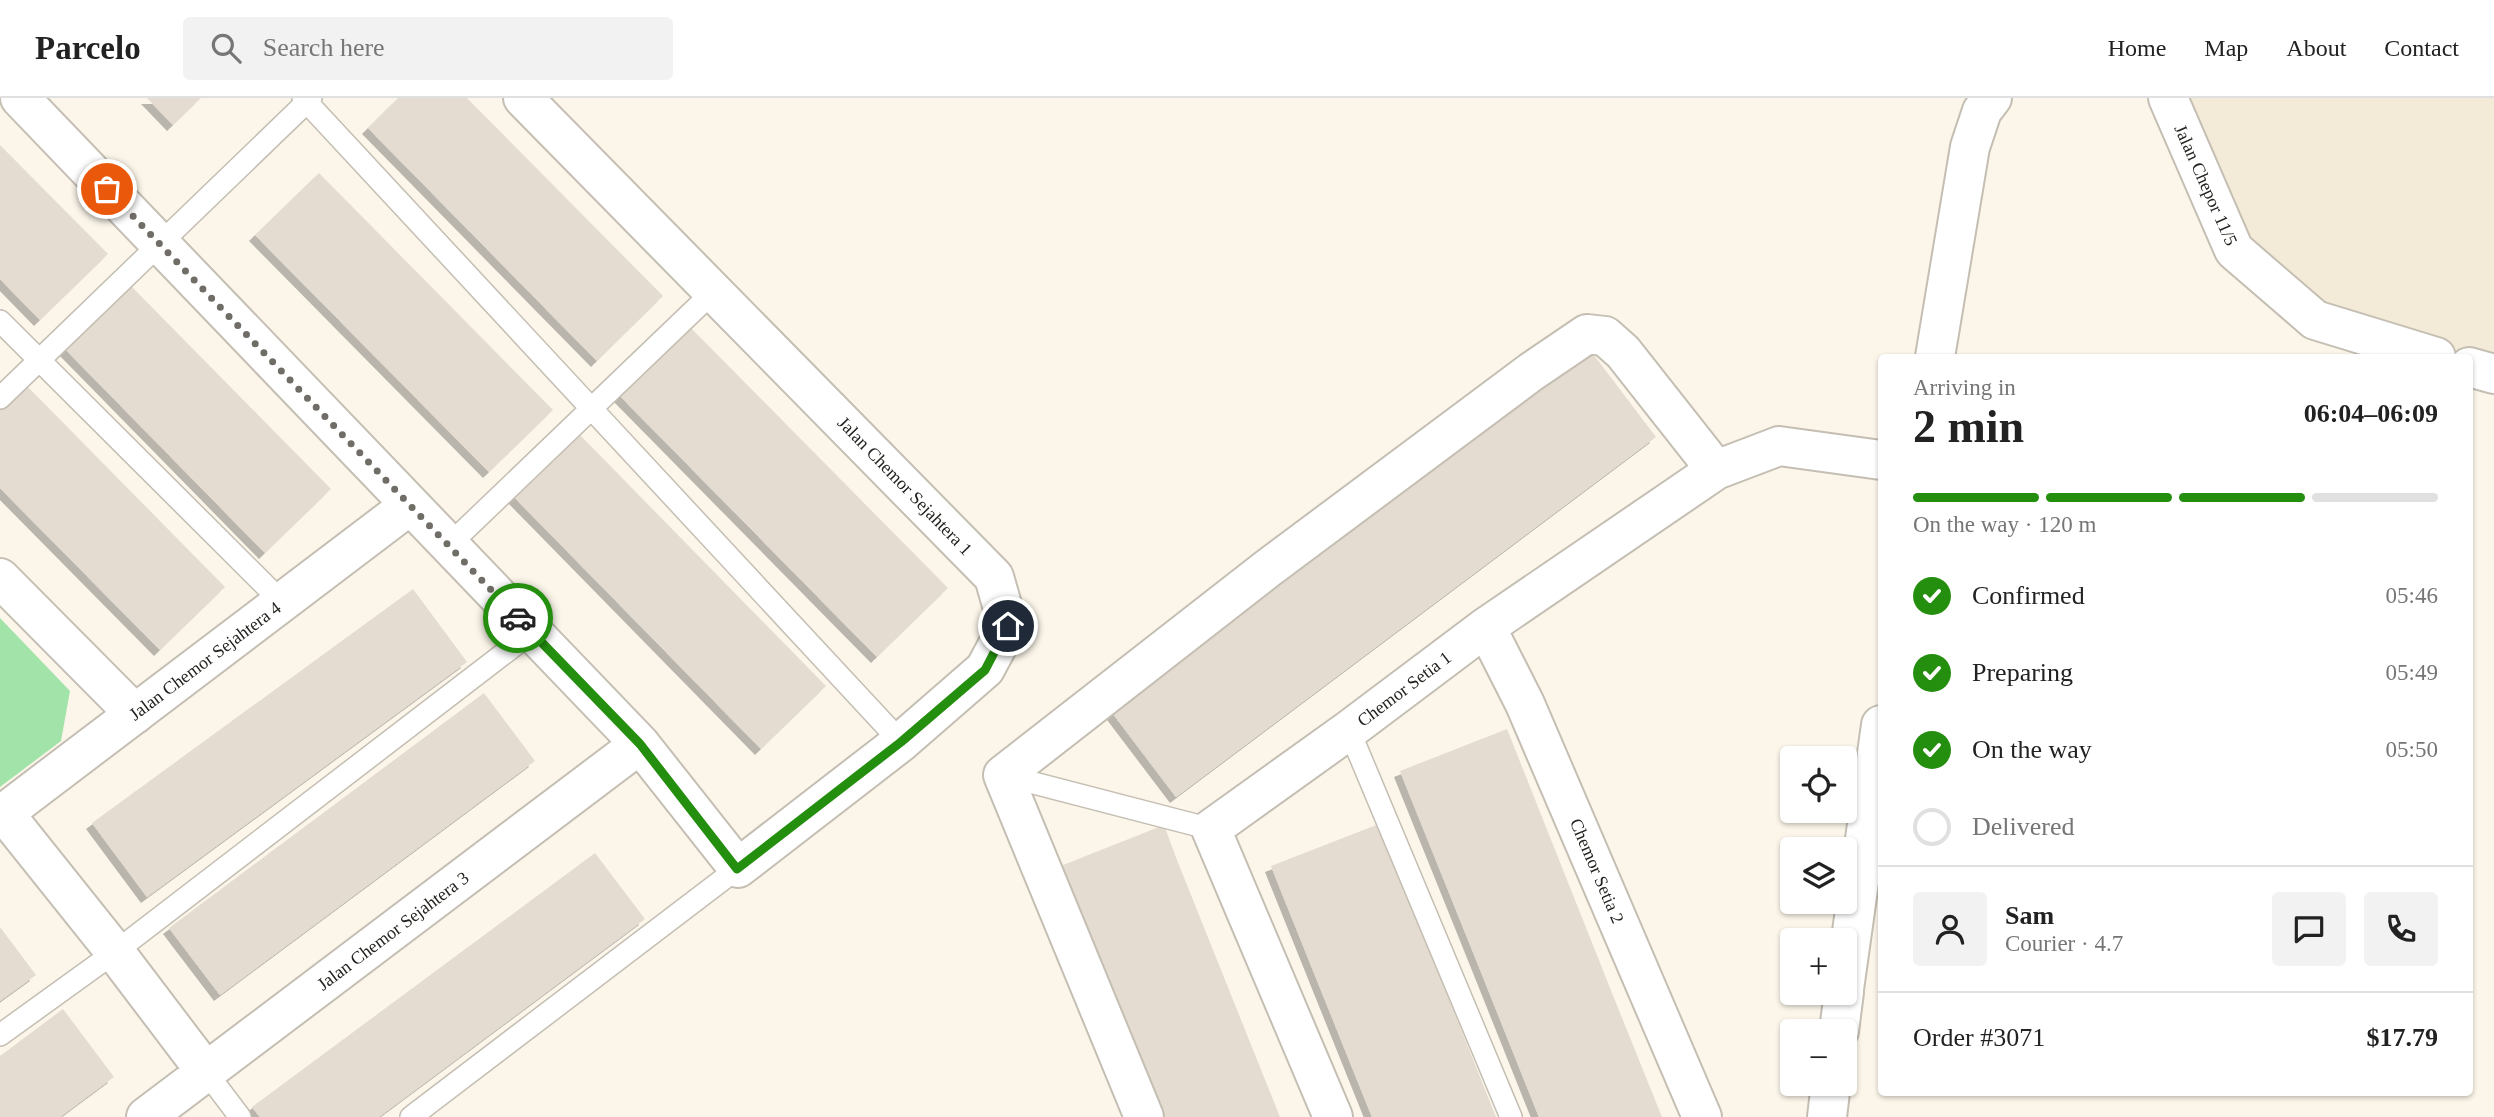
<!DOCTYPE html>
<html lang="en">
<head>
<meta charset="utf-8">
<style>
  body { margin:0; font-family:Georgia,serif; background:#f2f2f2; color:#222; height:100vh; display:flex; flex-direction:column; font-size:26px; white-space:nowrap }
  * { box-sizing:border-box; margin:0 }
  p { font-size:23px; color:#767676 }
  .icon { flex:none; width:38px; height:38px; fill:none; stroke:currentColor; stroke-width:2; stroke-linecap:round; stroke-linejoin:round }
  .map { position:relative; flex:1; overflow:hidden }
  .drawer { position:absolute; left:1878px; top:256px; width:595px; height:742px; display:flex; flex-direction:column; background:#fff; border-radius:7px; box-shadow:0 2px 5px #0004 }
  .drawer>* { flex:none }
  .controls { position:absolute; left:1780px; top:648px; display:grid; gap:14px }
  .controls a { display:grid; place-items:center; width:77px; height:77px; border-radius:7px; background:#fff; box-shadow:0 2px 5px #0004; font-size:35px }
  .pin { position:absolute; display:grid; place-items:center; width:60px; height:60px; color:#fff; margin:-30px; border:4px solid #fff; border-radius:50%; box-shadow:0 2px 7px #0007 }
  .courier { position:absolute; display:grid; place-items:center; width:70px; height:70px; margin:-35px; border:5px solid #248e0e; border-radius:50%; background:#fff; color:#222; box-shadow:0 2px 9px #0007 }
  .summary em { font-style:normal; font-weight:800 }
  .summary div { display:flex; flex-direction:column-reverse }
  .summary { display:flex; align-items:center; justify-content:space-between; height:119px; padding:0 35px }
  h1 { font-size:46px; font-weight:800; line-height:52px }
  .bar { display:grid; grid-template-columns:repeat(4,1fr); gap:10px 7px; align-content:center; height:84px; padding:0 35px }
  .bar i { height:9px; border-radius:5px; background:#e0e0e0 }
  .bar .selected { background:#248e0e }
  .bar p { grid-column:span 4 }
  .line { display:flex; align-items:center; gap:18px; padding:0 35px; border-top:2px solid #e0e0e0 }
  .line div { flex:1 }
  .round { display:grid; place-items:center; flex:none; width:74px; height:74px; border-radius:7px; background:#f2f2f2 }
  ol { padding:0 35px; list-style:none }
  li { display:flex; align-items:center; gap:21px; height:77px }
  li p { margin-inline-start:auto }
  li .icon { padding:7px; border-radius:50%; background:#248e0e; color:#fff; stroke-width:4 }
  li:last-child { color:#767676 }
  li i { width:38px; height:38px; border:4px solid #e0e0e0; border-radius:50% }
  header { display:flex; align-items:center; gap:42px; box-sizing:border-box; height:98px; padding:0 35px; background:#fff; border-bottom:2px solid #e0e0e0 }
  header strong { font-size:33px }
  nav { display:flex; gap:38px; margin-inline-start:auto; font-size:24px }
  .search { width:490px; height:63px; background:#f2f2f2; display:flex; align-items:center; gap:18px; box-sizing:border-box; padding:0 24px; border-radius:7px; color:#767676; font-size:26px }
  .map>svg:first-child { display:block }
  .built { fill:#f3ead7 }
  .green { fill:#a2e3a9 }
  .building { fill:#e4dbd1; filter:url(#shadow) }
  .lines { fill:none; stroke-linecap:round; stroke-linejoin:round }
  .service-casing { stroke:#c4beb3; stroke-width:24 }
  .minor-casing { stroke:#c4beb3; stroke-width:42 }
  .service { stroke:#fff; stroke-width:21 }
  .minor { stroke:#fff; stroke-width:38 }
  .done { stroke:#706d66; stroke-width:7; stroke-dasharray:0 12.6 }
  .route { stroke:#248e0e; stroke-width:9 }
  .labels { text-anchor:middle; dominant-baseline:central; stroke-width:7; stroke-linejoin:round; paint-order:stroke }
  .street-label { font-size:18px; fill:#25231f; stroke:#fff }
</style>
</head>
<body>
<header>
<strong>Parcelo</strong>
<div class="search"><svg class="icon" aria-label="search" viewBox="0 0 24 24"><circle cx="10" cy="10" r="6"/><path d="M15 15l6 6"/></svg>Search here</div>
<nav><a>Home</a><a>Map</a><a>About</a><a>Contact</a></nav>
</header>
<div class="map">
<svg width="2494" height="1019" viewBox="0 0 2494 1019">
  <defs>
    <filter id="shadow"><feDropShadow dx="-6" dy="6" stdDeviation="0" flood-color="#0004"/></filter>
  </defs>
  <rect width="100%" height="100%" fill="#fcf6ea"/>
  <path class="built" d="M2162 0H2494V276L2315 222 2234 152Z"/>
  <path class="green" d="M0 520 70 593 61 643 0 689Z"/>
  <path class="building" d="M147 0H201L173 27Z
    M398 0H467L663 198 597 263 368 30Z
    M0 47 108 156 40 222 0 181Z
    M319 75 553 312 489 374 255 137Z
    M130 187 331 391 265 455 66 252Z
    M689 228 948 490 877 559 619 297Z
    M1584 244 1656 339 1176 699 1104 604Z
    M25 286 225 489 160 552 0 390V311Z
    M578 335 826 588 761 651 513 398Z
    M413 491 467 564 147 799 92 725Z
    M484 595 535 663 220 897 169 830Z
    M1507 631 1612 895 1662 1019H1539L1479 869 1400 673Z
    M1379 726 1496 1019H1372L1271 768Z
    M1164 727 1177 762 1280 1019H1152L1053 771Z
    M595 755 645 821 379 1019H260L252 1009Z
    M0 829 36 877 0 903Z
    M63 911 114 979 60 1019H0V958Z"/>
  <g class="lines">
    <defs>
      <path id="service" d="M303 0 901 644
        M0 223 282 504
        M0 300 311 0
        M449 447 713 194
        M1349 632 1511 1019
        M1003 677 1211 731
        M0 937 115 854 532 534
        M206 974 240 1019
        M411 1019 738 770"/>
      <path id="minor" d="M20 0 640 646 738 770 901 644 985 571 1008 528 994 479 523 0
        M2168 0 2234 152 2315 222 2436 259
        M1935 259 1970 49 1982 13 1992 0
        M2469 269 2494 276
        M0 480 135 616
        M1486 529 1525 606 1702 1019
        M4 715 115 854 206 974
        M0 718 410 407
        M1844 891 1881 627
        M1839 933 1844 894
        M146 1019 640 646
        M1144 1019 1003 677 1267 471 1531 274 1587 236 1605 238 1623 254 1716 372
        M1333 1019 1211 731 1349 632 1486 529 1716 372 1779 348 1881 362
        M1827 1019 1831 985"/>
    </defs>
    <use href="#service" class="service-casing"/>
    <use href="#minor" class="minor-casing"/>
    <use href="#service" class="service"/>
    <use href="#minor" class="minor"/>
  </g>
  <g class="lines">
    <path class="done" d="M107 91 518 520"/>
    <path class="route" d="M518 520 640 646 737 771 901 644 985 572 1008 528"/>
  </g>
  <g class="labels">
    <g class="street-label">
      <text transform="translate(2206 87) rotate(66)">Jalan Chepor 11/5</text>
      <text transform="translate(905 388) rotate(46)">Jalan Chemor Sejahtera 1</text>
      <text transform="translate(205 563) rotate(-37)">Jalan Chemor Sejahtera 4</text>
      <text transform="translate(1404 591) rotate(-37)">Chemor Setia 1</text>
      <text transform="translate(1597 773) rotate(67)">Chemor Setia 2</text>
      <text transform="translate(393 833) rotate(-37)">Jalan Chemor Sejahtera 3</text>
    </g>
  </g>
</svg>
<div class="controls">
<a><svg class="icon" aria-label="locate" viewBox="0 0 24 24"><circle cx="12" cy="12" r="6"/><path d="M12 2v4M12 18v4M2 12h4M18 12h4"/></svg></a>
<a><svg class="icon" aria-label="layers" viewBox="0 0 24 24"><path d="M12 4l9 5-9 5-9-5zM3 14l9 5 9-5"/></svg></a>
<a>+</a>
<a>−</a>
</div>
<div class="pin" style="left:107px;top:91px;background:#ea580c"><svg class="icon" aria-label="bag" viewBox="0 0 24 24"><path d="M5 8h14l-1 12H6zM9 8a3 3 0 0 1 6 0"/></svg></div>
<div class="pin" style="left:1008px;top:528px;background:#1f2937"><svg class="icon" aria-label="home" viewBox="0 0 24 24"><path d="M3 11l9-7 9 7M6 9v11h12V9"/></svg></div>
<div class="courier" style="left:518px;top:520px"><svg class="icon" aria-label="car" viewBox="0 0 24 24"><path d="M5 17H2v-5l4-1 3-4h7l3 4 3 1v5h-3M9 17h6M6 11h13"/><circle cx="7" cy="17" r="2"/><circle cx="17" cy="17" r="2"/></svg></div>
<section class="drawer">
<div class="summary"><div><h1>2 min</h1><p>Arriving in</p></div><em>06:04–06:09</em></div>
<div class="bar"><i class="selected"></i><i class="selected"></i><i class="selected"></i><i></i><p>On the way · 120 m</p></div>
<ol>
<li><svg class="icon" aria-label="check" viewBox="0 0 24 24"><path d="M5 12l5 5 9-10"/></svg>Confirmed<p>05:46</p></li>
<li><svg class="icon" aria-label="check" viewBox="0 0 24 24"><path d="M5 12l5 5 9-10"/></svg>Preparing<p>05:49</p></li>
<li><svg class="icon" aria-label="check" viewBox="0 0 24 24"><path d="M5 12l5 5 9-10"/></svg>On the way<p>05:50</p></li>
<li><i></i>Delivered</li>
</ol>
<div class="line" style="height:126px"><a class="round"><svg class="icon" aria-label="person" viewBox="0 0 24 24"><circle cx="12" cy="8" r="4"/><path d="M4 21q1-7 8-7t8 7"/></svg></a><div><b>Sam</b><p>Courier · 4.7</p></div><a class="round"><svg class="icon" aria-label="chat" viewBox="0 0 24 24"><path d="M4 5h16v11H9l-5 4z"/></svg></a><a class="round"><svg class="icon" aria-label="phone" viewBox="0 0 24 24"><path d="M5 4h4l2 5-3 2q2 4 5 5l2-3 5 2v4C11 20 4 13 5 4z"/></svg></a></div>
<div class="line" style="height:91px"><div>Order #3071</div><b>$17.79</b></div>
</section>
</div>
</body>
</html>
